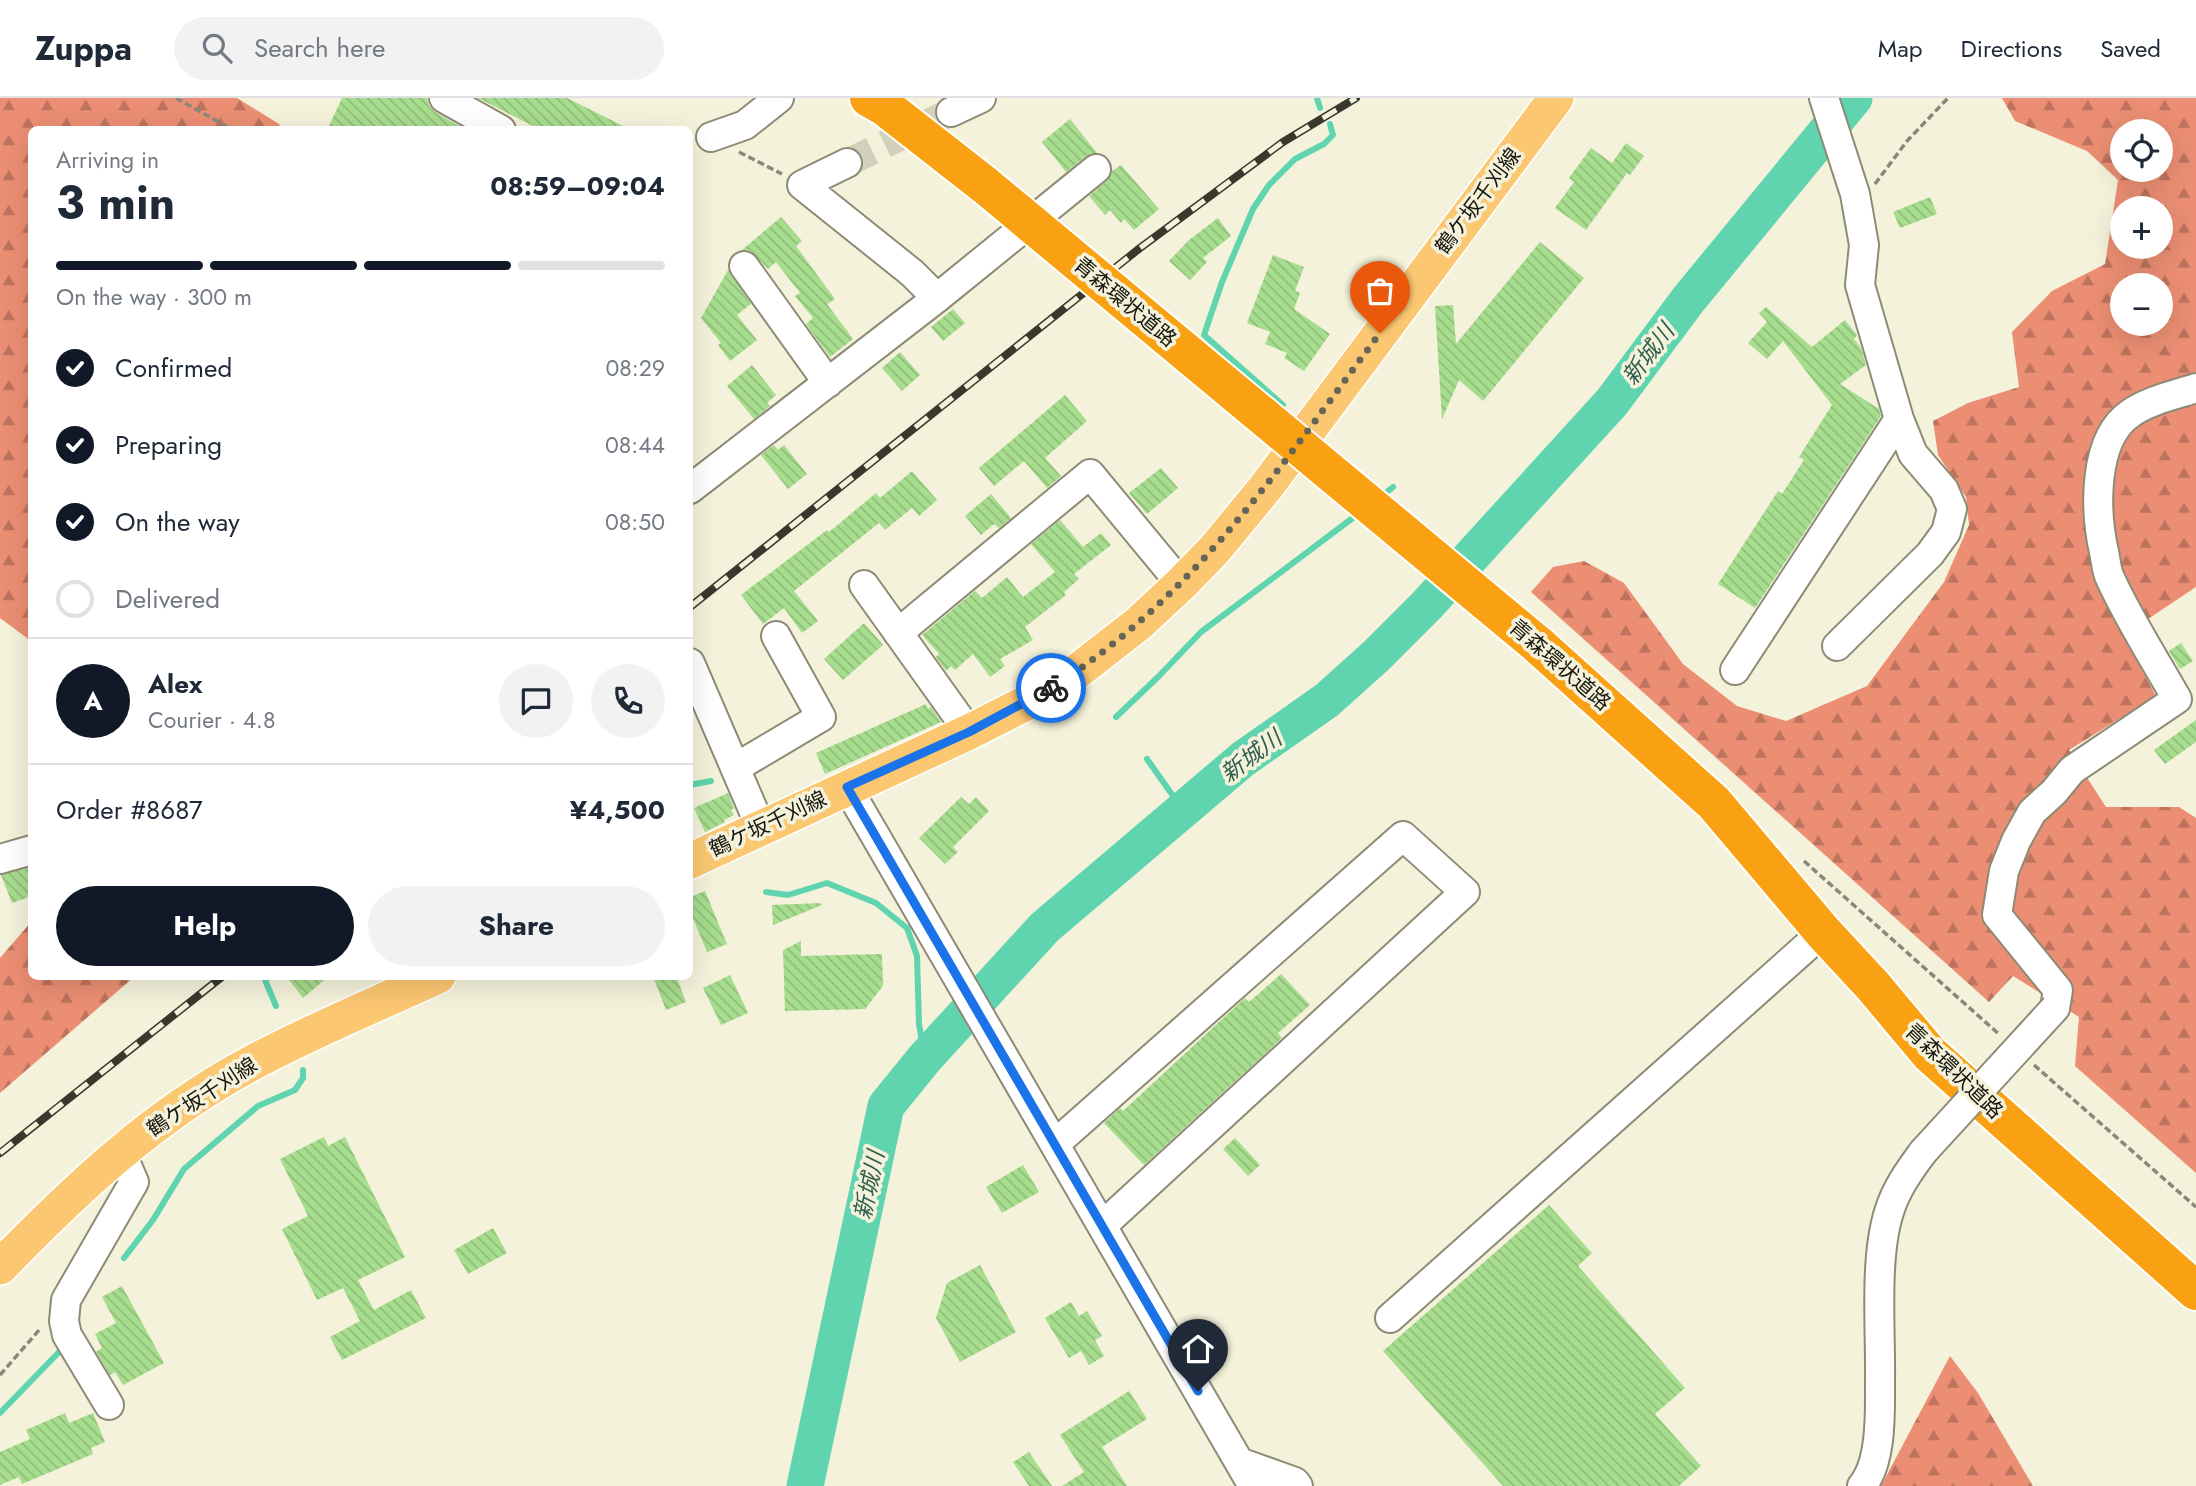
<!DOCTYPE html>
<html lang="en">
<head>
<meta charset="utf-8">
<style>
  body { margin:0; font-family:Jost,"Noto Sans JP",sans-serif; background:#f2f2f3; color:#1f2937; height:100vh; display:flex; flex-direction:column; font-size:26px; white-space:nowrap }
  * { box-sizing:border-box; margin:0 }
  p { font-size:23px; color:#747a83 }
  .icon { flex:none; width:38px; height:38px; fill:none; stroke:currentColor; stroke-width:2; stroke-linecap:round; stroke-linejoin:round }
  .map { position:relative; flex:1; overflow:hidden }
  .sheet { position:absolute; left:28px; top:28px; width:665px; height:854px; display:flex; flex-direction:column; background:#fff; border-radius:10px; box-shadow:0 7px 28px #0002 }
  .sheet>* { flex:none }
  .buttons { position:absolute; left:2110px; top:21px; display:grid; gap:14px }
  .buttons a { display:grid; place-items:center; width:63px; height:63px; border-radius:50%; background:#fff; box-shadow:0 7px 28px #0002; font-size:35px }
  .pin { position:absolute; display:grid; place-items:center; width:60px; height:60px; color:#fff; margin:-72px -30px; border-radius:50% 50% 50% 0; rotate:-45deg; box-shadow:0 0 7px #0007 }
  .pin .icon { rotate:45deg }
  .courier { position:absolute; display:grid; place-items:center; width:70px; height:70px; margin:-35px; border:5px solid #1a73e8; border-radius:50%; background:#fff; color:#222; box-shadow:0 2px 9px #0007 }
  .overview em { font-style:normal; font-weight:700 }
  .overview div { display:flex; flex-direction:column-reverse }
  .overview { display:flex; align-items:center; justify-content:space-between; height:119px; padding:0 28px }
  h1 { font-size:46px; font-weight:700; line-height:52px }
  .bar { display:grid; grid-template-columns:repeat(4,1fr); gap:10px 7px; align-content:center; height:84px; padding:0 28px }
  .bar i { height:9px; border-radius:5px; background:#e0e1e3 }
  .bar .on { background:#111827 }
  .bar p { grid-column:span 4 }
  .line { display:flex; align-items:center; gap:18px; padding:0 28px; border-top:2px solid #e0e1e3 }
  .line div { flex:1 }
  .round { display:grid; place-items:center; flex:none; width:74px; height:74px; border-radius:37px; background:#f2f2f3 }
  ol { padding:0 28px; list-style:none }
  li { display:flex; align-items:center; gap:21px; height:77px }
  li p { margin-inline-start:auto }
  li .icon { padding:7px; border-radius:50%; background:#111827; color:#fff; stroke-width:4 }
  li:last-child { color:#747a83 }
  li i { width:38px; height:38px; border:4px solid #e0e1e3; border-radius:50% }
  .action { display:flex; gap:14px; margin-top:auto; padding:14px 28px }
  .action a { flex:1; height:80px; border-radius:42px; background:#111827; color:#fff; font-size:28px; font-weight:700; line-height:80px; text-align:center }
  .action a+a { background:#f2f2f3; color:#1f2937 }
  header { display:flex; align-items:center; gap:42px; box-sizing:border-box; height:98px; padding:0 35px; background:#fff; border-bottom:2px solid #e0e1e3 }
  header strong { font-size:33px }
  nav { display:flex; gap:38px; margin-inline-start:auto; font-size:24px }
  .search { width:490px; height:63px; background:#f2f2f3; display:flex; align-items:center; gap:18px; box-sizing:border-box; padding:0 24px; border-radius:38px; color:#747a83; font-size:26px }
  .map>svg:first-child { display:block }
  .forest { fill:url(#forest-firs); fill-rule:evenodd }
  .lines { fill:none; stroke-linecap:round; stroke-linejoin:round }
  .stream { stroke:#5fd4af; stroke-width:6 }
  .river { stroke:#5fd4af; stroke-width:37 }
  .building { fill:url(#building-back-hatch) }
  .minor-tunnel { stroke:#d3d1bc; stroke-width:28; stroke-dasharray:28 14; stroke-linecap:butt }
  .minor-casing { stroke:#8d8b75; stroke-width:32 }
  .major-casing { stroke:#fff; stroke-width:38 }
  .highway-casing { stroke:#fff; stroke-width:42 }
  .path { stroke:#8a8878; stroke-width:3.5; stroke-dasharray:7 3.5; stroke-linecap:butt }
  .minor { stroke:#fff; stroke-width:28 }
  .major { stroke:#fbc771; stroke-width:35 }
  .highway { stroke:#f9a113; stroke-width:38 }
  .rail-casing { stroke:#39382d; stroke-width:8 }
  .rail { stroke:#f4f2da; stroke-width:5; stroke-dasharray:16; stroke-linecap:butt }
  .minor-bridge-casing { stroke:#8d8b75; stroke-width:32; stroke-linecap:butt }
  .highway-bridge-casing { stroke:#fff; stroke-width:42; stroke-linecap:butt }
  .minor-bridge { stroke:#fff; stroke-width:28 }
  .highway-bridge { stroke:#f9a113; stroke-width:38 }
  .done { stroke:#656456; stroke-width:7; stroke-dasharray:0 12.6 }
  .route { stroke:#1a73e8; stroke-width:9 }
  .labels { text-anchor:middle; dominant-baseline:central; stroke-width:7; stroke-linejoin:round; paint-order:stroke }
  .street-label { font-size:21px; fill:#18170f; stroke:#f4f2da }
  .water-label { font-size:23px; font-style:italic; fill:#2e5f4e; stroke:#f4f2da }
</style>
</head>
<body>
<header>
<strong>Zuppa</strong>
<div class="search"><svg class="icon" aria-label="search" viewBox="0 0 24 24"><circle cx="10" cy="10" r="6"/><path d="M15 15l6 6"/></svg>Search here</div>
<nav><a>Map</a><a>Directions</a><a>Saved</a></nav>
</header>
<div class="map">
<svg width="2196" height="1388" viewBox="0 0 2196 1388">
  <defs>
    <pattern id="forest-firs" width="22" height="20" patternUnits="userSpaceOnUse" patternTransform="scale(1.75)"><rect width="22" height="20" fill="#eb8e73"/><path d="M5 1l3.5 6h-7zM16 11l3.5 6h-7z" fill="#bd735d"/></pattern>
    <pattern id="building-back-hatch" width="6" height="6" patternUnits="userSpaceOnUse" patternTransform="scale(1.75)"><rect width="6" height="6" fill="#a7dd8e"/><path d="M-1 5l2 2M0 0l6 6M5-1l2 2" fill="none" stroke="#8fbd79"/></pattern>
  </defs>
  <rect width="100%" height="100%" fill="#f4f2da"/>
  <path class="forest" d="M0 0H237L279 26 281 31 32 32 31 543 0 520Z
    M2002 0H2196V489L2124 537 2156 598 2069 652 2106 709H2179L2196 720V1075L2075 968 2079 919 2013 878 1989 904 1531 494 1553 469 1584 463 1624 485 1683 566 1737 608 1786 623 1867 588 1944 484 1969 427 1966 399 1938 357 1933 323 1968 305 2019 289 2012 234 2052 193 2105 166 2118 82 2087 53 2015 23ZM2123 33H2161V72H2123ZM2123 110H2161V149H2123ZM2123 187H2161V226H2123Z
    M31 824 32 878 134 879 0 995V860Z
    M1950 1258 1978 1295 2033 1388H1881Z"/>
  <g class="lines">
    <path class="stream" d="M1317 0 1320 10
      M1283 307 1204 237 1222 184 1253 111 1269 87 1295 61 1324 46 1333 37 1330 26
      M1381 399 1393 389
      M1116 619 1159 578 1201 534 1358 416
      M1147 661 1183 712
      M690 687 711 683
      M766 794 788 797 827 785 876 805 907 830 917 858 919 926 925 960
      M270 878 265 882 276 908
      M124 1160 153 1122 184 1071 258 1008 295 992 303 980V972
      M0 1315 62 1251"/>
    <path class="river" d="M805 1388 886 1008 925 960 1045 829 1243 661 1327 602 1376 558 1427 507 1612 304 1688 202 1854 0"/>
  </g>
  <path class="building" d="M342 0H427L429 8 435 14 466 32H327Z
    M478 0H567L631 32H541Z
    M1070 21 1097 55 1086 58 1066 74 1042 44Z
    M1626 45 1644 58 1630 77 1627 75 1586 132 1555 110 1574 84 1569 80 1591 50 1612 65Z
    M1121 67 1159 111 1134 132 1124 121 1121 125 1110 112 1105 117 1089 98 1106 84 1112 73Z
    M1930 99 1937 116 1900 130 1893 114Z
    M781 119 802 143 796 148 835 201 827 206 853 241 830 259 806 226 813 220 795 198 800 195 776 164 768 171 751 153 742 152Z
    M1218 120 1231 138 1203 160 1207 164 1190 182 1169 163 1189 142Z
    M1540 144 1584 180 1483 303 1459 282 1442 321 1435 208 1453 207 1456 246Z
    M1273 157 1304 169 1295 193 1300 195 1294 211 1330 236 1304 273 1284 260 1287 255 1265 246 1270 234 1247 225Z
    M728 172 751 206 737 217 757 242 730 263 718 247 721 245 701 220Z
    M1766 209 1812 249 1845 222 1857 237 1854 241 1861 250 1866 267 1840 286 1879 311 1881 318 1755 510 1718 486 1778 393 1782 396 1804 362 1799 359 1832 307 1783 243 1767 261 1748 245 1767 224 1759 215Z
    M953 211 965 225 943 243 931 229Z
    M900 254 920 277 902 293 882 270Z
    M752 267 776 297 767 305 770 308 754 321 727 288Z
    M1065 297 1087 323 1045 360 1061 378 1047 390 1024 363 994 388 979 370Z
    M774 347 778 352 784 347 807 376 788 391 761 357Z
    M1161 370 1178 390 1147 416 1129 395Z
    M912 373 937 402 919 418 912 410 885 432 879 425 794 493 818 523 802 535 784 510 763 526 741 497 827 432 829 434 876 395 880 400Z
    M991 396 1011 420 999 430 994 426 981 437 965 418Z
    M1060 422 1083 449 1101 435 1111 447 1074 476 1079 481 1064 494 1066 497 1025 529 1033 542 1000 561 1005 568 990 579 973 556 955 572 951 568 946 573 936 559 939 556 922 537 975 493 982 500 1007 479 1023 499 1055 474 1031 446Z
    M864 525 883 547 843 582 824 561Z
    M2181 545 2193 563 2180 571 2169 553Z
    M926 606 928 611 931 609 941 624 825 676 816 655Z
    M2196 622V644L2165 666 2154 652Z
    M728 695 734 710 731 712 734 717 724 722 725 724 705 734 694 710Z
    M961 699 969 706 976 699 989 713 953 749 958 754 945 766 919 740Z
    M28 770 32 780V798L12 805 1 777Z
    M705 793 727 846 707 854 690 813V799Z
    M821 805 822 807 773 827 772 807Z
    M801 843V858L882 856 883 888 865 911 785 913 783 852Z
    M1281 876 1310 907 1278 935 1282 940 1144 1067 1104 1025 1120 1010 1123 1013 1245 900 1249 904Z
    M730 877 748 915 721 927 703 890Z
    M286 878H329L303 900Z
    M653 878H676L686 904 666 912Z
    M324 1039 328 1048 345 1039 405 1159 358 1182 374 1212 411 1192 426 1220 342 1262 330 1239 360 1223 343 1190 317 1202 282 1131 308 1118 280 1061Z
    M1235 1040 1260 1067 1248 1078 1223 1051Z
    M1023 1067 1039 1094 1002 1115 986 1089Z
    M1549 1107 1592 1155 1578 1168 1685 1290 1655 1316 1701 1368 1679 1388H1503L1383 1253Z
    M493 1130 507 1155 468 1176 454 1152Z
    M980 1167 1016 1234 960 1264 936 1220 947 1185Z
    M122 1188 164 1265 123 1287 115 1274 110 1277 96 1254 102 1250 95 1236 116 1225 102 1199Z
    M1071 1204 1079 1218 1087 1213 1102 1238 1095 1242 1104 1258 1089 1267 1081 1253 1069 1260 1045 1220Z
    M1129 1293 1147 1321 1102 1349 1127 1388H1062L1084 1374 1060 1337Z
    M65 1315 69 1325 93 1315 105 1344 91 1350 93 1356 22 1386 19 1379 0 1387V1354L30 1341 26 1332Z
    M1029 1354 1052 1388H1029L1013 1364Z"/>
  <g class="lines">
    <path class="minor-tunnel" d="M847 65 951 14"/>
    <defs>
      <path id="minor" d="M444 0 501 32
        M1824 0 1855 96 1864 147 1860 187 1899 321 1913 356 1944 392 1952 411 1946 434 1930 456 1837 548
        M951 14 981 0
        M711 39 745 27 779 0
        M744 168 828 285
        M937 200 1096 71
        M690 391 937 200 912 175 802 87 847 65
        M864 487 969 634
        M898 535 1090 376 1181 486
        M690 565 761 730
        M1735 572 1899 321
        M735 670 821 619 776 538
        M847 689 1253 1388
        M0 761 32 752
        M2055 910 2058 892 1997 817 2004 773 2016 743 2032 714 2054 694 2072 672 2177 601C2155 562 2128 520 2110 480 2106 472 2106 462 2104 454 2095 414 2092 341 2131 315 2150 302 2175 297 2196 290
        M1055 1046 1403 738 1465 794 1102 1128
        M1390 1220 1823 834
        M109 1307 67 1237 64 1223 66 1202 134 1084 121 1054
        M1239 1364 1295 1384 1298 1388
        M1862 1388C1882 1364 1880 1314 1880 1284 1881 1234 1874 1161 1889 1114 1896 1091 1909 1073 1923 1054"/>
      <path id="major" d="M690 763 969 634 1036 600 1075 575 1138 526 1181 486 1215 451 1266 389 1556 0
        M0 1169C75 1092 154 1017 250 966 311 933 375 907 438 878"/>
      <path id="highway" d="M869 0 885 9 986 88
        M1537 546 1714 705 1823 834 1873 888 1930 956 2196 1193"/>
    </defs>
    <use href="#minor" class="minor-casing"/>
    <use href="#major" class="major-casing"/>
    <use href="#highway" class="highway-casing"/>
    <path class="path" d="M176 0 233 32
      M739 54 782 76
      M1875 86 1907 43 1948 0
      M1804 763 2000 937
      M2034 967 2196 1109
      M0 1277 40 1231"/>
    <use href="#minor" class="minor"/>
    <use href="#major" class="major"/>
    <use href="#highway" class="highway"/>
    <defs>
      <path id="rail" d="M690 509 1140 150 1283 44 1356 0
        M0 1055 223 878"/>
    </defs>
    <use href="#rail" class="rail-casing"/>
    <use href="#rail" class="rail"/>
    <defs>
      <path id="minor-bridge" d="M1923 1054 2055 910"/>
      <path id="highway-bridge" d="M986 88 1537 546"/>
    </defs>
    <use href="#minor-bridge" class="minor-bridge-casing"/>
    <use href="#highway-bridge" class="highway-bridge-casing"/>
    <use href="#minor-bridge" class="minor-bridge"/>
    <use href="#highway-bridge" class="highway-bridge"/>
  </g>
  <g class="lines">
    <path class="done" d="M1051 590C1195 499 1280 369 1380 235"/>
    <path class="route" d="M1051 590 969 634 847 689 1198 1293"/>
  </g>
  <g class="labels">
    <g class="street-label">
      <text transform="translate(1478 103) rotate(-53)">鶴ケ坂千刈線</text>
      <text transform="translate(1125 204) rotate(40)">青森環状道路</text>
      <text transform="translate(1560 567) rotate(41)">青森環状道路</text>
      <text transform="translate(768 726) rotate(-25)">鶴ケ坂千刈線</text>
      <text transform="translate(1954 973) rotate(44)">青森環状道路</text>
      <text transform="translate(202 999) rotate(-33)">鶴ケ坂千刈線</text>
    </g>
    <g class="water-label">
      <text transform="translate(1648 256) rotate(-53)">新城川</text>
      <text transform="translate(1251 658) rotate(-37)">新城川</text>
      <text transform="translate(869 1087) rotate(-78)">新城川</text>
    </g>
  </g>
</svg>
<div class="buttons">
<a><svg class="icon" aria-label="locate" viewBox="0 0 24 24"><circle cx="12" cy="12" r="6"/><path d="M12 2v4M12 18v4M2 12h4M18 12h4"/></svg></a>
<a>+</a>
<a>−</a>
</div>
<div class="pin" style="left:1380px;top:235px;background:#ea580c"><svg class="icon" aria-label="bag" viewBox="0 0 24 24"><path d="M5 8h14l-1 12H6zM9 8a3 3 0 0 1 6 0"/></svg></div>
<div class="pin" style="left:1198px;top:1293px;background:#1f2937"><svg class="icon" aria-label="home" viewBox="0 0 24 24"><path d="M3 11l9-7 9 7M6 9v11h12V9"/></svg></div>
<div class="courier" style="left:1051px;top:590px"><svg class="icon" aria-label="bike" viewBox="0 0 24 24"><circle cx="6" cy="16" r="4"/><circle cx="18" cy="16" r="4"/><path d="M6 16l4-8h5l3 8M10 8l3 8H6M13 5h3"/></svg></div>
<section class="sheet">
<div class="overview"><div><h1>3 min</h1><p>Arriving in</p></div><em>08:59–09:04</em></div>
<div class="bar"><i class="on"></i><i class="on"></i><i class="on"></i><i></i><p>On the way · 300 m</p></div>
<ol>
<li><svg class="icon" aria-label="check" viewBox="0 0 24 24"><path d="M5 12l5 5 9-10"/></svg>Confirmed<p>08:29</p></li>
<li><svg class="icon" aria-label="check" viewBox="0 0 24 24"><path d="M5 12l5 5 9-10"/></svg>Preparing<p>08:44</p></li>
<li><svg class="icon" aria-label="check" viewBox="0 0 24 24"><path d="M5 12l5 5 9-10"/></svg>On the way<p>08:50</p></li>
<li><i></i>Delivered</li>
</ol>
<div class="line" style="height:126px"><b class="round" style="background:#111827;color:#fff">A</b><div><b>Alex</b><p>Courier · 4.8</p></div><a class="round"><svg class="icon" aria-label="chat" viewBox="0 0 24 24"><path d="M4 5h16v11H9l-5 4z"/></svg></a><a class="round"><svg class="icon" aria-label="phone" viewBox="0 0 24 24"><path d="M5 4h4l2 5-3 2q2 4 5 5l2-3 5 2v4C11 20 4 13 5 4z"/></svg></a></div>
<div class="line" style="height:91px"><div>Order #8687</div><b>¥4,500</b></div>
<div class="action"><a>Help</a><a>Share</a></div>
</section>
</div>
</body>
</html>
